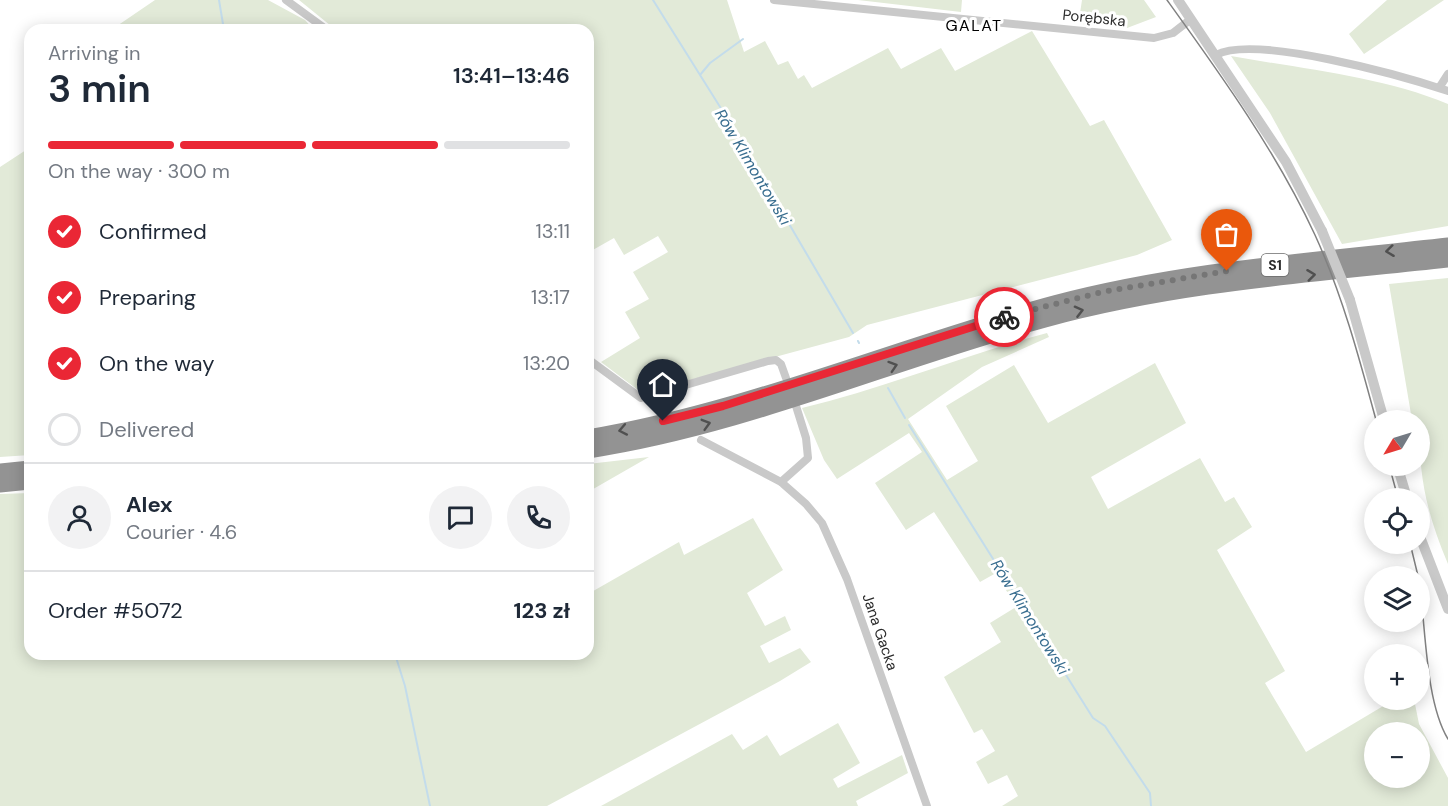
<!DOCTYPE html>
<html lang="en">
<head>
<meta charset="utf-8">
<style>
  body { margin:0; font-family:"DM Sans",sans-serif; background:#f2f2f3; color:#1f2937; height:100vh; display:flex; flex-direction:column; font-size:22px; white-space:nowrap }
  * { box-sizing:border-box; margin:0 }
  p { font-size:20px; color:#747a83 }
  .icon { flex:none; width:33px; height:33px; fill:none; stroke:currentColor; stroke-width:2; stroke-linecap:round; stroke-linejoin:round }
  .map { position:relative; flex:1; overflow:hidden }
  .panel { position:absolute; left:24px; top:24px; width:570px; height:636px; display:flex; flex-direction:column; background:#fff; border-radius:18px; box-shadow:0 3px 15px #0003 }
  .panel>* { flex:none }
  .needle { width:39px; rotate:232deg }
  .controls { position:absolute; left:1364px; top:410px; display:grid; gap:12px }
  .controls a { display:grid; place-items:center; width:66px; height:66px; border-radius:50%; background:#fff; box-shadow:0 3px 15px #0003; font-size:30px }
  .pin { position:absolute; display:grid; place-items:center; width:51px; height:51px; color:#fff; margin:-62px -26px; border-radius:50% 50% 50% 0; rotate:-45deg; box-shadow:0 0 6px #0007 }
  .pin .icon { rotate:45deg }
  .courier { position:absolute; display:grid; place-items:center; width:60px; height:60px; margin:-30px; border:4px solid #ea2735; border-radius:50%; background:#fff; color:#222; box-shadow:0 2px 8px #0007 }
  .head em { font-style:normal; font-weight:600 }
  .head div { display:flex; flex-direction:column-reverse }
  .head { display:flex; align-items:center; justify-content:space-between; height:102px; padding:0 24px }
  h1 { font-size:39px; font-weight:600; line-height:45px }
  .bar { display:grid; grid-template-columns:repeat(4,1fr); gap:9px 6px; align-content:center; height:72px; padding:0 24px }
  .bar i { height:8px; border-radius:4px; background:#e0e1e3 }
  .bar .selected { background:#ea2735 }
  .bar p { grid-column:span 4 }
  .line { display:flex; align-items:center; gap:15px; padding:0 24px; border-top:2px solid #e0e1e3 }
  .line div { flex:1 }
  .round { display:grid; place-items:center; flex:none; width:63px; height:63px; border-radius:32px; background:#f2f2f3 }
  ol { padding:0 24px; list-style:none }
  li { display:flex; align-items:center; gap:18px; height:66px }
  li p { margin-inline-start:auto }
  li .icon { padding:6px; border-radius:50%; background:#ea2735; color:#fff; stroke-width:4 }
  li:last-child { color:#747a83 }
  li i { width:33px; height:33px; border:3px solid #e0e1e3; border-radius:50% }
  .map>svg:first-child { display:block }
  .green { fill:#e2ead8; fill-rule:evenodd }
  .lines { fill:none; stroke-linecap:round; stroke-linejoin:round }
  .stream { stroke:#c3dceb; stroke-width:2 }
  .minor { stroke:#c9c9c9; stroke-width:8 }
  .tertiary { stroke:#c9c9c9; stroke-width:10 }
  .motorway { stroke:#939393; stroke-width:15 }
  .tram { stroke:#818181; stroke-width:1.5 }
  .tertiary-bridge { stroke:#c9c9c9; stroke-width:10 }
  .oneway { stroke:#505050 }
  .done { stroke:#767676; stroke-width:6; stroke-dasharray:0 10.8 }
  .route { stroke:#ea2735; stroke-width:8 }
  .labels { text-anchor:middle; dominant-baseline:central; stroke-width:6; stroke-linejoin:round; paint-order:stroke }
  .shield { fill:#fff; stroke:#6b6b6b; stroke-width:1.5 }
  .shield-label { font-size:14px; font-weight:bold; fill:#2c2c2c }
  .street-label { font-size:15px; fill:#2c2c2c; stroke:#fff }
  .neighbourhood-label { font-size:16px; letter-spacing:1.5px; fill:#000; stroke:#fff }
  .water-label { font-size:16px; font-style:italic; fill:#386d8f; stroke:#fff }
</style>
</head>
<body>
<div class="map">
<svg width="1448" height="806" viewBox="0 0 1448 806">
  <rect width="100%" height="100%" fill="#fff"/>
  <path class="green" d="M155 0H268L305 20 314 30H111Z
    M299 0H727L744 52 765 41 778 65 788 61 798 79 804 75 812 88 888 48 901 69 941 48 955 71 1032 31 1090 126 1104 120 1172 240 1137 255 867 325 849 337 642 393 601 362 640 338 625 312 649 299 633 272 668 252 658 236 624 255 614 238 591 251 588 246V197L592 194 588 186V30H336Z
    M858 0H962L961 12Z
    M1082 0H1144L1156 17 1127 28 1081 24 1079 20Z
    M1387 0H1444L1364 54 1349 34Z
    M1231 56C1302 69 1380 76 1448 104V226L1342 244 1270 113Z
    M26 150 30 156V455L0 457V167Z
    M1448 278V564C1426 511 1419 478 1419 420H1412L1389 284Z
    M1047 333 1049 337 982 367 908 419 947 480 978 461 946 406 1014 365 1048 423 1155 363 1186 423 1091 477 1108 509 1200 458 1225 502 1234 497 1252 527 1217 550 1285 671 1265 683 1306 752 1395 699H1414L1419 724 1448 778V806H1002L1018 796 1007 775 988 784 976 762 995 751 982 729 974 733 944 677 1001 642 990 623 1016 607 996 573 980 582 934 512 906 530 875 483 922 452 909 433 837 479 824 460 802 408C885 388 964 355 1047 333ZM1374 732H1419V777H1374Z
    M649 457 588 492V464Z
    M30 493V654H588V594L679 542 684 555 753 518 783 570 747 593 765 626 785 616 791 630 760 646 769 663 800 648 811 662 780 681 547 806H0V494Z
    M838 723 860 763 833 779 838 788 902 755 908 773 856 801 858 806H601L732 734 743 750 767 735 780 756Z"/>
  <g class="lines">
    <path class="stream" d="M219 0 224 30
      M653 0 727 118 853 333
      M700 75 710 63 743 39
      M858 341 859 343
      M888 388 905 418
      M909 425 1093 718 1105 726 1150 793 1151 806
      M395 654 405 686 430 806"/>
    <path class="minor" d="M286 0 327 30
      M774 0 1154 38 1173 33 1191 19
      M1216 55C1255 34 1403 76 1448 91
      M1439 88 1448 74
      M588 359 641 398 768 361 776 360 781 364 786 378
      M701 440 781 482 806 504 822 523 847 579 927 806
      M781 482 808 458 806 438 796 406"/>
    <path class="tertiary" d="M1178 0 1286 162 1322 231
      M1350 300 1384 420
      M1397 465 1407 498
      M1419 534 1448 609"/>
    <path class="motorway" d="M588 437C748 410 898 345 1054 303 1182 269 1317 260 1448 245
      M588 451C745 427 893 361 1045 320 1176 284 1313 275 1448 260
      M0 471 30 468
      M0 485 30 482"/>
    <path class="tram" d="M1167 0C1221 75 1276 151 1315 235 1342 294 1359 357 1376 420
      M1389 465 1398 498
      M1410 543 1418 576
      M1419 581C1426 626 1425 701 1448 739"/>
    <path class="tertiary-bridge" d="M1322 231 1350 300"/>
  </g>
  <defs><path id="oneway-chevron" d="M-2-3.5L2.5 0L-2 3.5" fill="none" stroke-width="1.6" stroke-linecap="round" stroke-linejoin="round" transform="scale(1.5)"/></defs>
  <g class="oneway">
    <use href="#oneway-chevron" transform="translate(1390 251) rotate(173)"/>
    <use href="#oneway-chevron" transform="translate(1311 275) rotate(-7)"/>
    <use href="#oneway-chevron" transform="translate(1079 311) rotate(-14)"/>
    <use href="#oneway-chevron" transform="translate(893 366) rotate(-18)"/>
    <use href="#oneway-chevron" transform="translate(706 424) rotate(-16)"/>
    <use href="#oneway-chevron" transform="translate(623 430) rotate(169)"/>
  </g>
  <g class="lines">
    <path class="done" d="M1004 317 1102 292 1227 271"/>
    <path class="route" d="M663 421 723 406 1004 317"/>
  </g>
  <g class="labels">
    <rect class="shield" x="1261.5" y="254" width="27" height="22" rx="4.5"/>
    <g class="shield-label">
      <text x="1275" y="265">S1</text>
    </g>
    <g class="street-label">
      <text transform="translate(1094 18) rotate(6)">Porębska</text>
      <text transform="translate(880 632) rotate(71)">Jana Gacka</text>
    </g>
    <g class="neighbourhood-label">
      <text x="974" y="25">GALAT</text>
    </g>
    <g class="water-label">
      <text transform="translate(753 167) rotate(59)">Rów Klimontowski</text>
      <text transform="translate(1030 617) rotate(58)">Rów Klimontowski</text>
    </g>
  </g>
</svg>
<div class="controls">
<a><svg class="needle" viewBox="-14 -14 28 28"><path d="M0-13l5 13h-10z" fill="#e53935"/><path d="M0 13l5-13h-10z" fill="#747a83"/></svg></a>
<a><svg class="icon" aria-label="locate" viewBox="0 0 24 24"><circle cx="12" cy="12" r="6"/><path d="M12 2v4M12 18v4M2 12h4M18 12h4"/></svg></a>
<a><svg class="icon" aria-label="layers" viewBox="0 0 24 24"><path d="M12 4l9 5-9 5-9-5zM3 14l9 5 9-5"/></svg></a>
<a>+</a>
<a>−</a>
</div>
<div class="pin" style="left:1227px;top:271px;background:#ea580c"><svg class="icon" aria-label="bag" viewBox="0 0 24 24"><path d="M5 8h14l-1 12H6zM9 8a3 3 0 0 1 6 0"/></svg></div>
<div class="pin" style="left:663px;top:421px;background:#1f2937"><svg class="icon" aria-label="home" viewBox="0 0 24 24"><path d="M3 11l9-7 9 7M6 9v11h12V9"/></svg></div>
<div class="courier" style="left:1004px;top:317px"><svg class="icon" aria-label="bike" viewBox="0 0 24 24"><circle cx="6" cy="16" r="4"/><circle cx="18" cy="16" r="4"/><path d="M6 16l4-8h5l3 8M10 8l3 8H6M13 5h3"/></svg></div>
<section class="panel">
<div class="head"><div><h1>3 min</h1><p>Arriving in</p></div><em>13:41–13:46</em></div>
<div class="bar"><i class="selected"></i><i class="selected"></i><i class="selected"></i><i></i><p>On the way · 300 m</p></div>
<ol>
<li><svg class="icon" aria-label="check" viewBox="0 0 24 24"><path d="M5 12l5 5 9-10"/></svg>Confirmed<p>13:11</p></li>
<li><svg class="icon" aria-label="check" viewBox="0 0 24 24"><path d="M5 12l5 5 9-10"/></svg>Preparing<p>13:17</p></li>
<li><svg class="icon" aria-label="check" viewBox="0 0 24 24"><path d="M5 12l5 5 9-10"/></svg>On the way<p>13:20</p></li>
<li><i></i>Delivered</li>
</ol>
<div class="line" style="height:108px"><a class="round"><svg class="icon" aria-label="person" viewBox="0 0 24 24"><circle cx="12" cy="8" r="4"/><path d="M4 21q1-7 8-7t8 7"/></svg></a><div><b>Alex</b><p>Courier · 4.6</p></div><a class="round"><svg class="icon" aria-label="chat" viewBox="0 0 24 24"><path d="M4 5h16v11H9l-5 4z"/></svg></a><a class="round"><svg class="icon" aria-label="phone" viewBox="0 0 24 24"><path d="M5 4h4l2 5-3 2q2 4 5 5l2-3 5 2v4C11 20 4 13 5 4z"/></svg></a></div>
<div class="line" style="height:78px"><div>Order #5072</div><b>123 zł</b></div>
</section>
</div>
</body>
</html>
